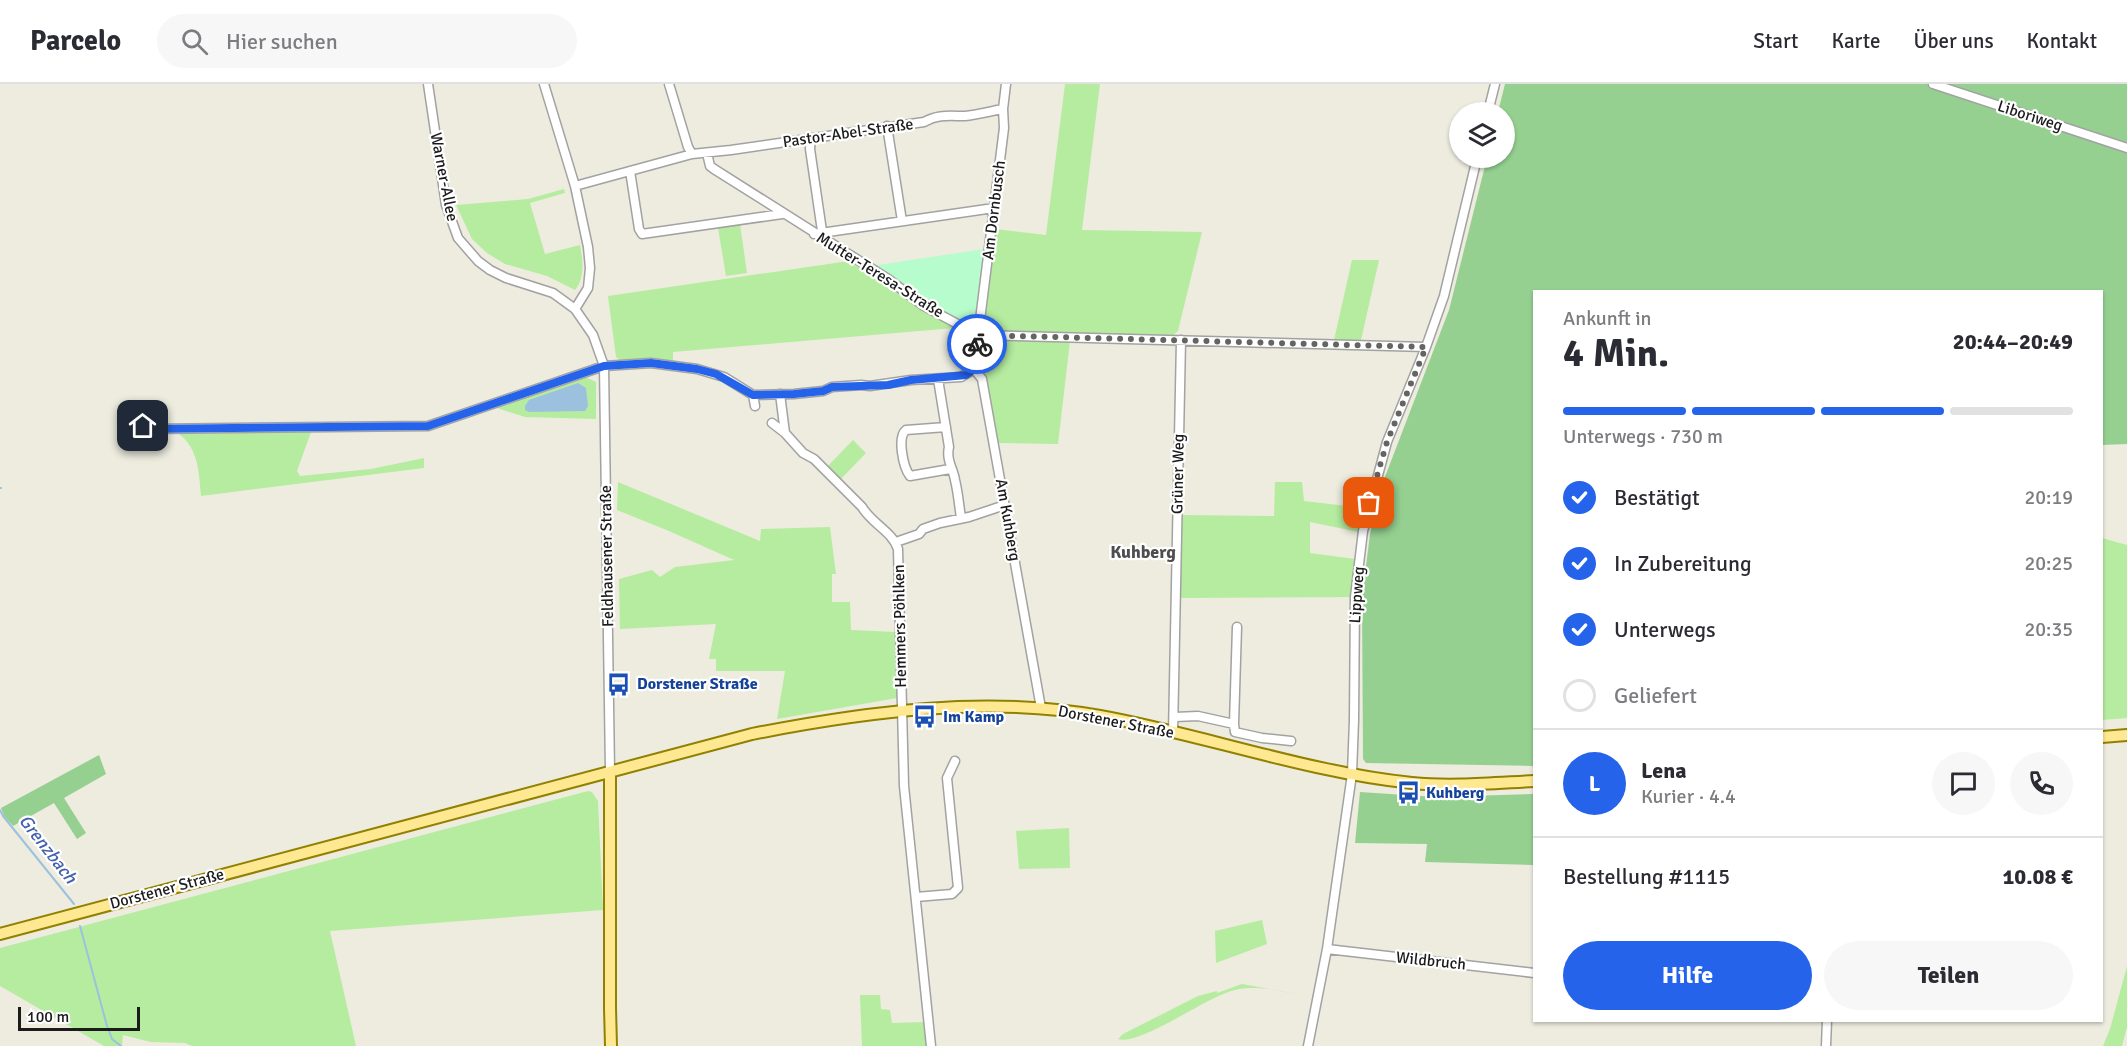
<!DOCTYPE html>
<html lang="de">
<head>
<meta charset="utf-8">
<style>
  body { margin:0; font-family:Signika,sans-serif; background:#f7f7f7; color:#2b2b33; height:100vh; display:flex; flex-direction:column; font-size:22px; white-space:nowrap }
  * { box-sizing:border-box; margin:0 }
  p { font-size:20px; color:#7c7c81 }
  .icon { flex:none; width:33px; height:33px; fill:none; stroke:currentColor; stroke-width:2; stroke-linecap:round; stroke-linejoin:round }
  .map { position:relative; flex:1; overflow:hidden }
  .panel { position:absolute; left:1533px; top:206px; width:570px; height:732px; display:flex; flex-direction:column; background:#fff; border-radius:0px; box-shadow:0 2px 4px #0004 }
  .panel>* { flex:none }
  .tools { position:absolute; left:1449px; top:18px; display:grid; gap:12px }
  .tools a { display:grid; place-items:center; width:66px; height:66px; border-radius:50%; background:#fff; box-shadow:0 2px 4px #0004; font-size:30px }
  .scale { position:absolute; left:18px; bottom:15px; width:122px; box-sizing:border-box; padding-left:6px; border:3px solid #1b1b1b; border-top:0; font-size:16px; line-height:21px; white-space:nowrap; color:#1b1b1b; -webkit-text-stroke:4px #fff; paint-order:stroke }
  .pin { position:absolute; display:grid; place-items:center; width:51px; height:51px; color:#fff; margin:-26px; border-radius:12px; box-shadow:0 3px 9px #0006 }
  .courier { position:absolute; display:grid; place-items:center; width:60px; height:60px; margin:-30px; border:4px solid #2563eb; border-radius:50%; background:#fff; color:#222; box-shadow:0 2px 8px #0007 }
  .overview em { font-style:normal; font-weight:800 }
  .overview div { display:flex; flex-direction:column-reverse }
  .overview { display:flex; align-items:center; justify-content:space-between; height:102px; padding:0 30px }
  h1 { font-size:39px; font-weight:800; line-height:45px }
  .bar { display:grid; grid-template-columns:repeat(4,1fr); gap:9px 6px; align-content:center; height:72px; padding:0 30px }
  .bar i { height:8px; border-radius:4px; background:#e1e1e2 }
  .bar .current { background:#2563eb }
  .bar p { grid-column:span 4 }
  .line { display:flex; align-items:center; gap:15px; padding:0 30px; border-top:2px solid #e1e1e2 }
  .line div { flex:1 }
  .round { display:grid; place-items:center; flex:none; width:63px; height:63px; border-radius:32px; background:#f7f7f7 }
  ol { padding:0 30px; list-style:none }
  li { display:flex; align-items:center; gap:18px; height:66px }
  li p { margin-inline-start:auto }
  li .icon { padding:6px; border-radius:50%; background:#2563eb; color:#fff; stroke-width:4 }
  li:last-child { color:#7c7c81 }
  li i { width:33px; height:33px; border:3px solid #e1e1e2; border-radius:50% }
  .button { display:flex; gap:12px; margin-top:auto; padding:12px 30px }
  .button a { flex:1; height:69px; border-radius:36px; background:#2563eb; color:#fff; font-size:24px; font-weight:800; line-height:69px; text-align:center }
  .button a+a { background:#f7f7f7; color:#2b2b33 }
  header { display:flex; align-items:center; gap:36px; box-sizing:border-box; height:84px; padding:0 30px; background:#fff; border-bottom:2px solid #e1e1e2 }
  header strong { font-size:28px }
  nav { display:flex; gap:33px; margin-inline-start:auto; font-size:21px }
  .search { width:420px; height:54px; background:#f7f7f7; display:flex; align-items:center; gap:15px; box-sizing:border-box; padding:0 21px; border-radius:33px; color:#7c7c81; font-size:22px }
  .map>svg:first-child { display:block }
  .grass { fill:#b5eca0 }
  .forest { fill:#95d091 }
  .park { fill:#b7fccc }
  .water { fill:#9cc1df }
  .lines { fill:none; stroke-linecap:round; stroke-linejoin:round }
  .stream { stroke:#9cc1df; stroke-width:2 }
  .minor-casing { stroke:#a2a2a2; stroke-width:11 }
  .major-casing { stroke:#918100; stroke-width:14 }
  .minor { stroke:#fff; stroke-width:8 }
  .major { stroke:#ffe892; stroke-width:10 }
  .done { stroke:#646460; stroke-width:6; stroke-dasharray:0 10.8 }
  .route { stroke:#2563eb; stroke-width:8 }
  .labels { text-anchor:middle; dominant-baseline:central; stroke-width:4.5; stroke-linejoin:round; paint-order:stroke }
  .street-label { font-size:16px; fill:#1b1b1b; stroke:#fff }
  .transit-label { font-size:16px; font-weight:bold; fill:#164399; stroke:#fff; text-anchor:start }
  .neighbourhood-label { font-size:18px; font-weight:bold; fill:#4e4e4e; stroke:#fff }
  .water-label { font-size:18px; font-style:italic; fill:#4361af; stroke:#fff }
</style>
</head>
<body>
<header>
<strong>Parcelo</strong>
<div class="search"><svg class="icon" aria-label="search" viewBox="0 0 24 24"><circle cx="10" cy="10" r="6"/><path d="M15 15l6 6"/></svg>Hier suchen</div>
<nav><a>Start</a><a>Karte</a><a>Über uns</a><a>Kontakt</a></nav>
</header>
<div class="map">
<svg width="2127" height="962" viewBox="0 0 2127 962">
  <rect width="100%" height="100%" fill="#edecdf"/>
  <path class="grass" d="M1065 0H1100L1082 146 1202 148 1178 247 1172 252 987 248 984 243 996 145 1046 151Z
    M564 105 565 109 530 119 545 170 580 161C583 176 585 194 575 206L547 192 505 180 487 169 472 155 456 121 528 115Z
    M740 140 747 189 726 192 718 144Z
    M1352 176H1379L1361 256H1334Z
    M849 177 954 244 673 268V278L651 275 620 276 616 273 608 212Z
    M989 255 1070 257 1058 360 997 359 980 261Z
    M584 292 596 298V335L525 333 494 323Z
    M311 348 297 387 300 392 371 385 424 374V384L201 412C199 390 199 365 179 350Z
    M853 356 866 369 839 397 826 384Z
    M618 398 760 457 761 445 830 443 836 490H832V518H850L851 546 895 548 897 614 777 635 785 587H716V575H709L716 540 620 545 619 495 652 486 660 493 675 483 734 476 669 447 617 426Z
    M1275 398H1302L1304 417 1364 424 1359 448 1310 438V469L1355 475 1351 513 1178 514 1181 431 1274 432Z
    M2102 454 2127 461V634L2102 636Z
    M588 707 592 708 598 717 603 826 330 847 356 962H192L185 959 151 958 123 951 122 962H104L0 902V864Z
    M1069 744 1070 784 1019 785 1016 747Z
    M1262 836 1267 860 1216 879 1215 847Z
    M2127 882V943L2122 962H2103L2110 945Z
    M1242 900 1312 913C1288 909 1260 900 1235 906 1207 912 1141 962 1118 955L1123 950 1198 912 1217 907V909Z
    M860 911H880L881 925 890 926 892 939 926 938 928 962H862Z"/>
  <path class="forest" d="M1505 0H2127V360L2102 361V207H1534V682L1366 679 1363 675 1362 514 1370 450 1383 398 1449 226 1487 74H1504V28H1498Z
    M99 671 106 690 64 714 86 749 77 755 54 719 13 742 4 732 1 724Z
    M1360 708 1435 713 1534 710V781L1425 778 1427 760 1355 759Z"/>
  <path class="park" d="M984 165 974 240 967 244 871 182Z"/>
  <path class="water" d="M578 299 586 304 588 322 585 327 529 328 525 326V322L529 316Z"/>
  <g class="lines">
    <path class="stream" d="M0 404H1
      M0 726 3 732 74 820
      M80 842 107 942 112 955 121 962"/>
    <defs>
      <path id="minor" d="M428 0 446 121 458 154 478 177 490 186 506 194 553 209 575 225 593 251 604 282 610 688
        M544 0 575 102 588 163 590 184 588 204 575 225
        M669 0 688 63 692 70
        M1006 0 1003 25 1004 44 977 260 979 272 974 285 982 295 1041 624
        M1933 0 2127 64
        M1488 28 1495 0
        M887 42 902 137
        M811 54 810 65 822 147
        M707 69 710 82 714 85 888 195 924 222 978 251 1426 263
        M630 87 639 145 642 150 782 130
        M575 102 692 70 731 66 924 38C938 30 949 32 965 32 977 31 991 27 1003 25
        M814 150 994 124
        M938 295 949 363C946 376 953 384 955 396 958 408 959 421 961 434
        M780 310 785 349
        M753 311 755 322
        M140 336 146 345 428 342 604 282 651 279 697 285 724 293 753 311 794 310 823 307 832 303 861 301 870 302 911 296 961 293 974 285
        M772 339 785 349 803 369 814 375 862 423C872 440 892 447 898 465L904 702 931 962
        M946 343 906 346C897 353 903 383 910 392L950 385
        M896 458 919 450 923 445 940 439 969 433 1005 421
        M1175 633 1198 632 1234 640 1235 648 1262 654 1291 657
        M1234 640 1237 543
        M1173 649 1181 256
        M916 813 952 810 958 804 947 694 955 677
        M1327 865 1534 889
        M1308 962 1327 865 1352 690 1354 636 1355 513 1363 447 1387 358 1426 263 1444 212 1477 74
        M1826 962 1827 936"/>
      <path id="major" d="M2102 653 2127 651
        M610 688V924L611 962
        M0 850 752 650C864 628 987 611 1100 632 1205 651 1306 688 1412 699 1452 703 1494 699 1534 697"/>
    </defs>
    <use href="#minor" class="minor-casing"/>
    <use href="#major" class="major-casing"/>
    <use href="#minor" class="minor"/>
    <use href="#major" class="major"/>
  </g>
  <g class="lines">
    <path class="done" d="M977 260 978 251 1426 263 1387 358 1369 419"/>
    <path class="route" d="M143 342 146 345 428 342 604 282 651 279 697 285 716 290 753 311 794 310 823 307 832 303 888 301 911 296 966 291 974 285 978 277 977 260"/>
  </g>
  <defs>
    <symbol id="bus-bare" viewBox="-9 -9 18 18"><path d="M-5-6H5V4H4V6H2V4H-2V6H-4V4H-5ZM-3.5-4V0h7V-4ZM-3.5 1.2v1.5H-2V1.2ZM2 1.2v1.5H3.5V1.2Z" fill="#1a4fb4" stroke="#fff" stroke-width="2.5" paint-order="stroke"/></symbol>
  </defs>
  <g fill-rule="evenodd">
    <use href="#bus-bare" x="602" y="584" width="33" height="33"/>
    <use href="#bus-bare" x="908" y="616" width="33" height="33"/>
    <use href="#bus-bare" x="1392" y="692" width="33" height="33"/>
  </g>
  <g class="labels">
    <g class="street-label">
      <text transform="translate(2030 32) rotate(18)">Liboriweg</text>
      <text transform="translate(848 49) rotate(-8)">Pastor-Abel-Straße</text>
      <text transform="translate(444 93) rotate(79)">Warner-Allee</text>
      <text transform="translate(994 126) rotate(-83)">Am Dornbusch</text>
      <text transform="translate(880 191) rotate(32)">Mutter-Teresa-Straße</text>
      <text transform="translate(1178 390) rotate(-89)">Grüner Weg</text>
      <text transform="translate(1008 436) rotate(80)">Am Kuhberg</text>
      <text transform="translate(607 472) rotate(-91)">Feldhausener Straße</text>
      <text transform="translate(1357 511) rotate(-86)">Lippweg</text>
      <text transform="translate(900 542) rotate(-91)">Hemmers Pöhlken</text>
      <text transform="translate(1116 638) rotate(11)">Dorstener Straße</text>
      <text transform="translate(167 805) rotate(-15)">Dorstener Straße</text>
      <text transform="translate(1431 877) rotate(6)">Wildbruch</text>
    </g>
    <g class="transit-label">
      <text x="637" y="600">Dorstener Straße</text>
      <text x="943" y="633">Im Kamp</text>
      <text x="1426" y="709">Kuhberg</text>
    </g>
    <g class="neighbourhood-label">
      <text x="1143" y="468">Kuhberg</text>
    </g>
    <g class="water-label">
      <text transform="translate(48 765) rotate(52)">Grenzbach</text>
    </g>
  </g>
</svg>
<div class="tools">
<a><svg class="icon" aria-label="layers" viewBox="0 0 24 24"><path d="M12 4l9 5-9 5-9-5zM3 14l9 5 9-5"/></svg></a>
</div>
<div class="scale">100 m</div>
<div class="pin" style="left:1369px;top:419px;background:#ea580c"><svg class="icon" aria-label="bag" viewBox="0 0 24 24"><path d="M5 8h14l-1 12H6zM9 8a3 3 0 0 1 6 0"/></svg></div>
<div class="pin" style="left:143px;top:342px;background:#1f2937"><svg class="icon" aria-label="home" viewBox="0 0 24 24"><path d="M3 11l9-7 9 7M6 9v11h12V9"/></svg></div>
<div class="courier" style="left:977px;top:260px"><svg class="icon" aria-label="bike" viewBox="0 0 24 24"><circle cx="6" cy="16" r="4"/><circle cx="18" cy="16" r="4"/><path d="M6 16l4-8h5l3 8M10 8l3 8H6M13 5h3"/></svg></div>
<section class="panel">
<div class="overview"><div><h1>4 Min.</h1><p>Ankunft in</p></div><em>20:44–20:49</em></div>
<div class="bar"><i class="current"></i><i class="current"></i><i class="current"></i><i></i><p>Unterwegs · 730 m</p></div>
<ol>
<li><svg class="icon" aria-label="check" viewBox="0 0 24 24"><path d="M5 12l5 5 9-10"/></svg>Bestätigt<p>20:19</p></li>
<li><svg class="icon" aria-label="check" viewBox="0 0 24 24"><path d="M5 12l5 5 9-10"/></svg>In Zubereitung<p>20:25</p></li>
<li><svg class="icon" aria-label="check" viewBox="0 0 24 24"><path d="M5 12l5 5 9-10"/></svg>Unterwegs<p>20:35</p></li>
<li><i></i>Geliefert</li>
</ol>
<div class="line" style="height:108px"><b class="round" style="background:#2563eb;color:#fff">L</b><div><b>Lena</b><p>Kurier · 4.4</p></div><a class="round"><svg class="icon" aria-label="chat" viewBox="0 0 24 24"><path d="M4 5h16v11H9l-5 4z"/></svg></a><a class="round"><svg class="icon" aria-label="phone" viewBox="0 0 24 24"><path d="M5 4h4l2 5-3 2q2 4 5 5l2-3 5 2v4C11 20 4 13 5 4z"/></svg></a></div>
<div class="line" style="height:78px"><div>Bestellung #1115</div><b>10.08 €</b></div>
<div class="button"><a>Hilfe</a><a>Teilen</a></div>
</section>
</div>
</body>
</html>
